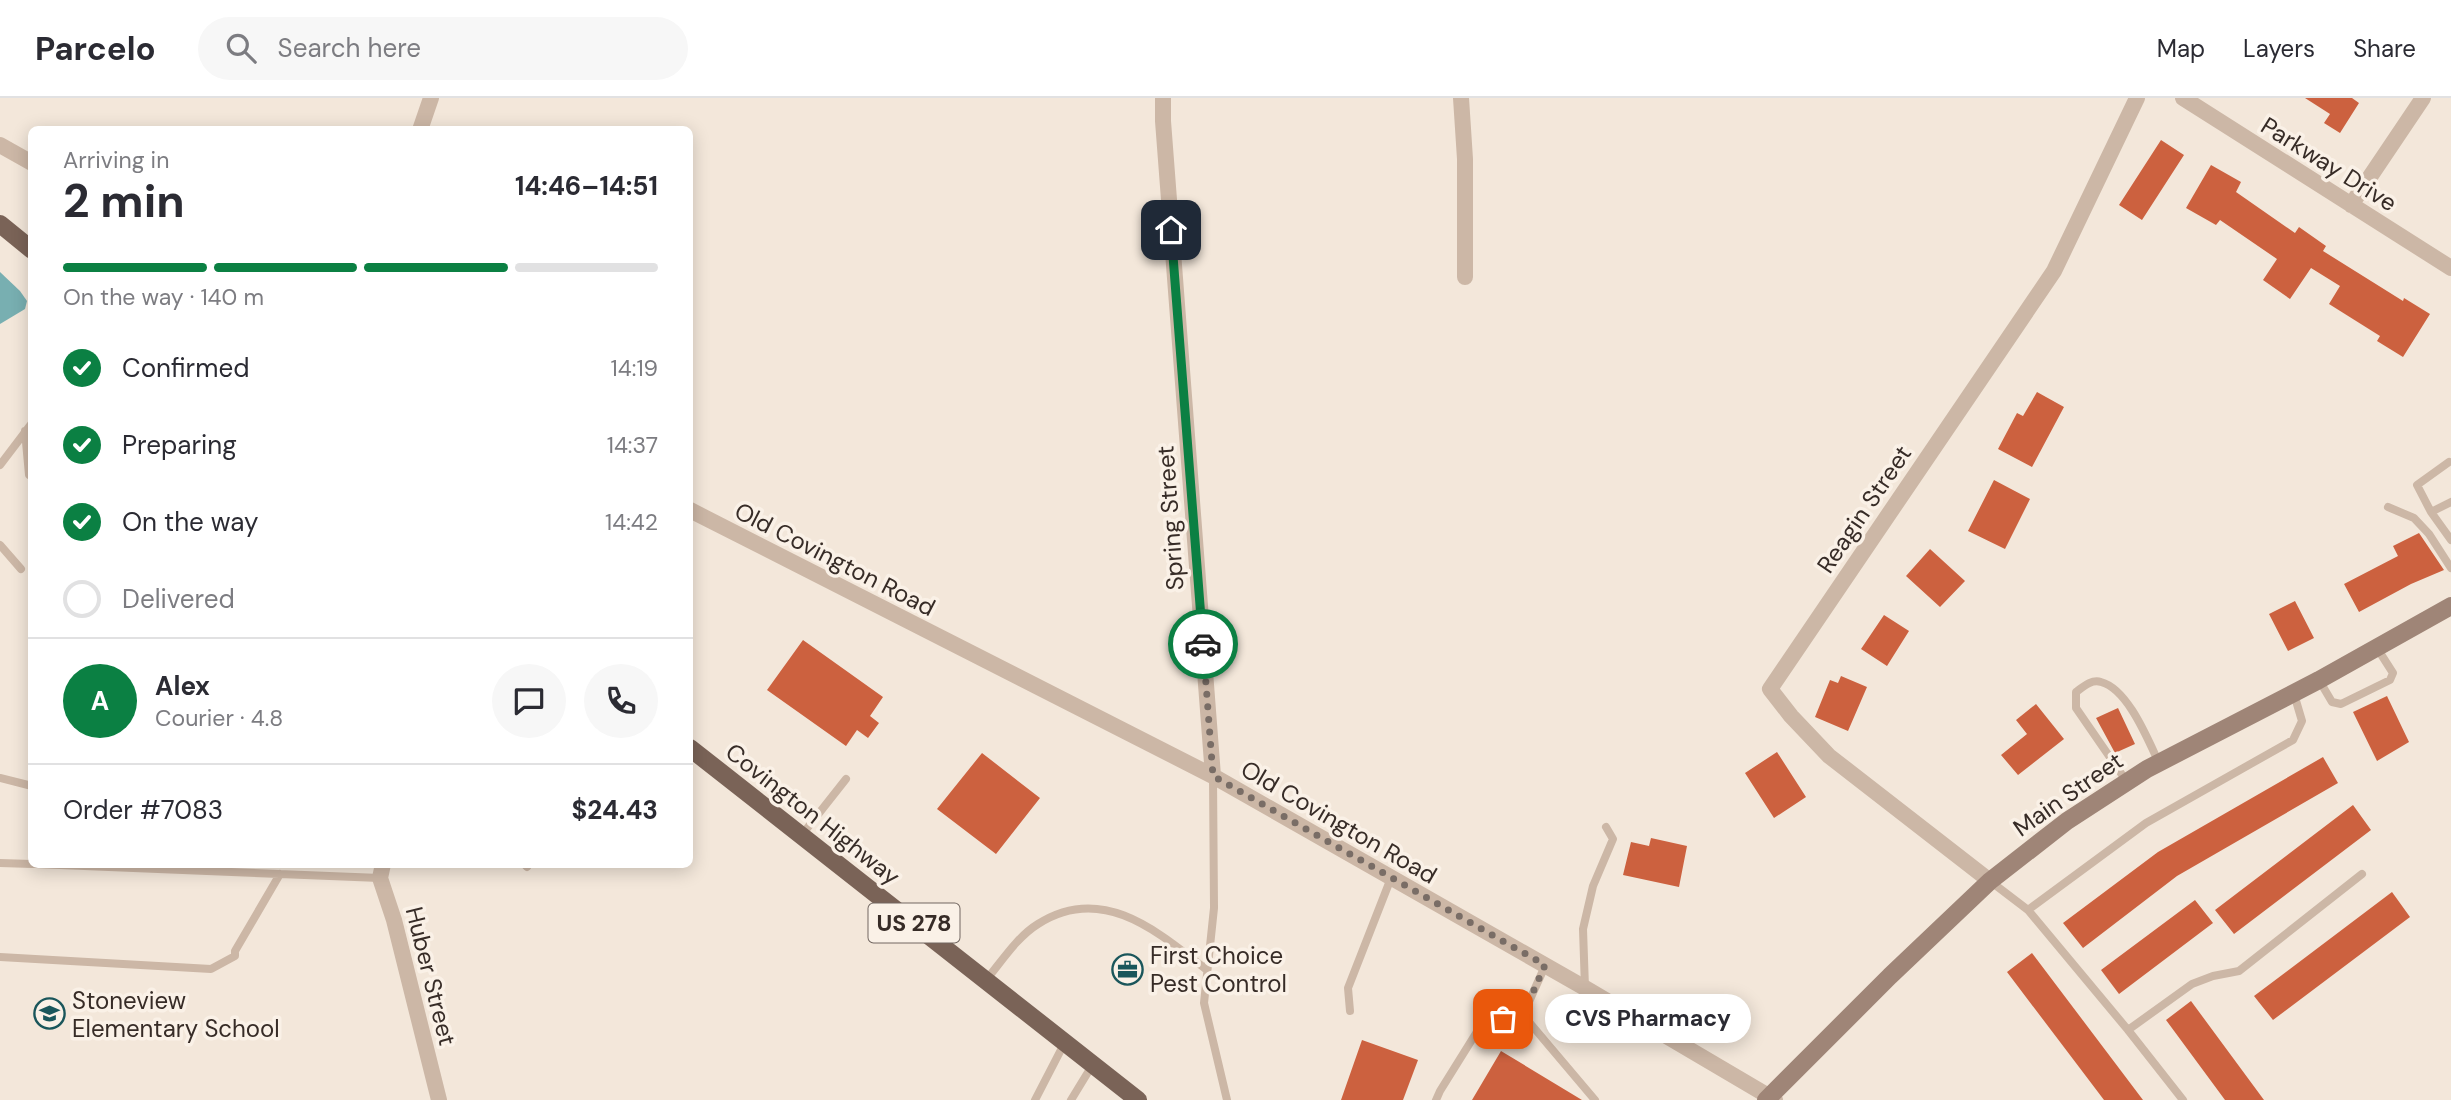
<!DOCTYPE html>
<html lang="en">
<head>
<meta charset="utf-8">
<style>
  body { margin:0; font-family:"DM Sans",sans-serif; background:#f7f7f7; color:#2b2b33; height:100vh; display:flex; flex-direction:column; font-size:26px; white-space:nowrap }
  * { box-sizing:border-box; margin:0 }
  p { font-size:23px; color:#7c7c81 }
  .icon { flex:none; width:38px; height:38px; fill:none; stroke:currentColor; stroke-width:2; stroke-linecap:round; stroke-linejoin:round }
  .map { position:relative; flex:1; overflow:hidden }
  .drawer { position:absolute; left:28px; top:28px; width:665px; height:742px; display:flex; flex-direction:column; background:#fff; border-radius:10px; box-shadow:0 4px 18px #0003 }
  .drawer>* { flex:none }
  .pin { position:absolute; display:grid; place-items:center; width:60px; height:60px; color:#fff; margin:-30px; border-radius:14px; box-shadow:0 4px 10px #0006 }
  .courier { position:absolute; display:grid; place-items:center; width:70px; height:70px; margin:-35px; border:5px solid #0b8043; border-radius:50%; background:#fff; color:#222; box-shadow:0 2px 9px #0007 }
  .bubble { position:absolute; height:49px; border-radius:24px; background:#fff; box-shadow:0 4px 18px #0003; font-size:23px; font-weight:700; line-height:49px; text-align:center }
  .head em { font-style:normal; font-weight:700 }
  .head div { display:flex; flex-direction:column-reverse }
  .head { display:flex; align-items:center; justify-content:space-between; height:119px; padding:0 35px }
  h1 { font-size:46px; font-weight:700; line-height:52px }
  .bar { display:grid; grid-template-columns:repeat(4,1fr); gap:10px 7px; align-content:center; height:84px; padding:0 35px }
  .bar i { height:9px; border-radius:5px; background:#e1e1e2 }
  .bar .selected { background:#0b8043 }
  .bar p { grid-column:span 4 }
  .line { display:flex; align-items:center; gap:18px; padding:0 35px; border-top:2px solid #e1e1e2 }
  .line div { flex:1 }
  .round { display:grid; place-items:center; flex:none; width:74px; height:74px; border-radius:37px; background:#f7f7f7 }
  ol { padding:0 35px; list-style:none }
  li { display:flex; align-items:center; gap:21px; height:77px }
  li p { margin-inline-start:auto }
  li .icon { padding:7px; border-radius:50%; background:#0b8043; color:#fff; stroke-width:4 }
  li:last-child { color:#7c7c81 }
  li i { width:38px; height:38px; border:4px solid #e1e1e2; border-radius:50% }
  header { display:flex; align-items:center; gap:42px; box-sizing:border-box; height:98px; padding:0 35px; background:#fff; border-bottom:2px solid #e1e1e2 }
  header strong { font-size:33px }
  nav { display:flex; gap:38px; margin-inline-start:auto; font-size:24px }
  .search { width:490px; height:63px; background:#f7f7f7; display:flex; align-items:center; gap:18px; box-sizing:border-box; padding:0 24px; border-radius:38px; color:#7c7c81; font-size:26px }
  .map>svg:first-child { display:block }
  .water { fill:#78afb1 }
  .building { fill:#cc613f }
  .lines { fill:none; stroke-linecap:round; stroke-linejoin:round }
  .lane { stroke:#ccb7a6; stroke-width:8 }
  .street { stroke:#ccb7a6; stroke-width:16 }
  .secondary { stroke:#9f8577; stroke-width:18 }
  .primary { stroke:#7a6357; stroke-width:18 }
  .done { stroke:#796d66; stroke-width:7; stroke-dasharray:0 12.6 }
  .route { stroke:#0b8043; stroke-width:9 }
  .labels { text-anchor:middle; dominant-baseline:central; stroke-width:7; stroke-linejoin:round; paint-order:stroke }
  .shield { fill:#faf1e7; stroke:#726761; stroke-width:2 }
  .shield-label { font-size:23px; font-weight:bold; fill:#372c27 }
  .street-label { font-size:24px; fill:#372c27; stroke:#faf1e7 }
  .poi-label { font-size:24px; fill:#372c27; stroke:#faf1e7; text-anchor:start }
</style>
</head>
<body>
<header>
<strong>Parcelo</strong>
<div class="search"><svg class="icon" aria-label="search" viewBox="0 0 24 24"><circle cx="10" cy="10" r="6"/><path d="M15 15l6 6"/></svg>Search here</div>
<nav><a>Map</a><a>Layers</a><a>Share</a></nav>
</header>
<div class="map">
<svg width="2451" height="1002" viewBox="0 0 2451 1002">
  <rect width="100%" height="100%" fill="#f3e7da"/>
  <path class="water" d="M0 174 20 193 27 203 25 211 0 226Z"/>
  <path class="building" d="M2305 0H2352L2359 5 2340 35 2324 25 2330 16Z
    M2161 42 2184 57 2142 122 2119 107Z
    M2211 67 2241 84 2236 94 2295 135 2299 129 2326 148 2323 153 2403 203 2404 200 2430 216 2403 259 2377 243 2380 238 2329 206 2340 188 2311 170 2290 201 2263 182 2277 161 2220 122 2216 127 2186 110Z
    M2037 294 2064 309 2032 369 1998 351 2017 315 2023 318Z
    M1994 382 2030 401 2005 451 1968 433Z
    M2419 435 2444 472 2411 486 2359 514 2344 486 2398 458 2393 448Z
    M1930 451 1965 483 1940 509 1906 478Z
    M2295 503 2314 540 2288 553 2269 516Z
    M1884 517 1909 533 1887 568 1861 551Z
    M803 542 883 599 870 618 879 625 868 640 857 632 846 648 767 592Z
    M1841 578 1867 589 1848 633 1815 619 1830 582 1838 585Z
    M2387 598 2409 644 2377 663 2353 614Z
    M2036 606 2064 641 2018 677 2001 657 2027 636 2016 622Z
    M2118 610 2135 646 2115 655 2096 620Z
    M1777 654 1806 699 1774 720 1745 675Z
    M982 655 1040 700 996 756 937 711Z
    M2323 659 2338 685 2177 778 2083 850 2063 825 2158 754Z
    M2353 707 2371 732 2234 836 2215 812Z
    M1651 740 1687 748 1679 789 1623 777 1631 744 1649 748Z
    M2392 794 2410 819 2273 922 2254 898Z
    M2195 802 2213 825 2119 896 2101 872Z
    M2032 855 2143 1002H2104L2007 874Z
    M2191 903 2264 1002H2225L2166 922Z
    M1362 942 1418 962 1403 1002H1341Z
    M1501 953 1582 1002H1472Z"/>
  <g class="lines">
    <path class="lane" d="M25 333 29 377 32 379
      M0 367 32 325
      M2451 404 2431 414 2451 442
      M2388 409 2414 420 2429 436 2451 470
      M2431 414 2417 387 2449 364
      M0 447 21 471
      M2319 582 2332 604 2341 606 2390 582 2393 575 2377 550
      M1213 679 1214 810 1204 905 1227 1002
      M0 680 32 688
      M2127 684 2076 610V594C2084 588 2092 581 2101 584 2128 591 2148 642 2159 665
      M801 738 846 681
      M0 765 32 766
      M35 766 380 780
      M524 766 527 769
      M1990 783 2028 812 2128 932 2183 1002
      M2028 812 2146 725 2293 642 2302 623 2294 596
      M0 859 211 871 235 858V853L280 776
      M986 882C1002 863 1017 839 1038 826 1102 785 1157 833 1207 872
      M1585 890 1583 831 1593 788 1613 741 1606 729
      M1350 913 1348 890 1391 780
      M1523 917 1595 1002
      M2128 932 2192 886 2213 878 2239 873 2362 776
      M1035 1002 1065 944
      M1071 1002 1093 966
      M1436 1002 1440 993 1483 924 1523 917 1545 868"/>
    <path class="street" d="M1163 0V23L1213 678
      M1461 0 1465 61V179
      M2183 0 2451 170
      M420 32 431 0
      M0 47 32 65
      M2351 107 2423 0
      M690 412 1213 678 1585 890 1775 1002
      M383 766 380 780 394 822 439 1002
      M1990 783 1829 658 1791 618 1770 591 2054 173 2137 0"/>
    <path class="secondary" d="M1766 1002 1890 878 1990 783 2067 723 2147 671 2319 582 2451 508"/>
    <path class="primary" d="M0 126 32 152
      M690 650 1138 1002"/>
  </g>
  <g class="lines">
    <path class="done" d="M1203 546 1213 678 1545 867 1523 917 1503 921"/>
    <path class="route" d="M1171 132 1203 546"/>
  </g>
  <defs>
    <symbol id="office-ring" viewBox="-11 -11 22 22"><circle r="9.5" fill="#faf1e7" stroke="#1a565b" stroke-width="1.5"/><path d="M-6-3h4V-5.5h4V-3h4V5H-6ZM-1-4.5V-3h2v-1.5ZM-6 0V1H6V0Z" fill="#1a565b"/></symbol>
    <symbol id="school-ring" viewBox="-11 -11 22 22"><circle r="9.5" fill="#faf1e7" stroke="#1a565b" stroke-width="1.5"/><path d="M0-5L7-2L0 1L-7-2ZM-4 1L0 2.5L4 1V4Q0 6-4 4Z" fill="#1a565b"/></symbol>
  </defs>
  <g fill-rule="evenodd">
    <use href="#office-ring" x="1110" y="854" width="35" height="35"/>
    <use href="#school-ring" x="32" y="898" width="35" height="35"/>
  </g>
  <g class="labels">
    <rect class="shield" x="868.5" y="805.5" width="91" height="39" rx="5"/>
    <g class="shield-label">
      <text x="914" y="825">US 278</text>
    </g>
    <g class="street-label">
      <text transform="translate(2329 66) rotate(32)">Parkway Drive</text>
      <text transform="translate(1864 411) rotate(-56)">Reagin Street</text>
      <text transform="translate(1170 420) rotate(-94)">Spring Street</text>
      <text transform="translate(835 461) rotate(27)">Old Covington Road</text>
      <text transform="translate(2068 696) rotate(-35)">Main Street</text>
      <text transform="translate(813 716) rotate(38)">Covington Highway</text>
      <text transform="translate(1339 724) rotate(30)">Old Covington Road</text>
      <text transform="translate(431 878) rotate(76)">Huber Street</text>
    </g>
    <g class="poi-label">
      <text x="1150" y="857">First Choice<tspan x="1150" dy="28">Pest Control</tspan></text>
      <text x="72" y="902">Stoneview<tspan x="72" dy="28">Elementary School</tspan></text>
    </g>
  </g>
</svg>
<div class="pin" style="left:1503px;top:921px;background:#ea580c"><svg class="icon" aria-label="bag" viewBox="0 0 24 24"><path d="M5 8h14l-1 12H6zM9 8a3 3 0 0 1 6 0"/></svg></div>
<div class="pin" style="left:1171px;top:132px;background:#1f2937"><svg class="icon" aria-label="home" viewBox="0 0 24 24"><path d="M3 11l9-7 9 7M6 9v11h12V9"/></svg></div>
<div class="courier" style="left:1203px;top:546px"><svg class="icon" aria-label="car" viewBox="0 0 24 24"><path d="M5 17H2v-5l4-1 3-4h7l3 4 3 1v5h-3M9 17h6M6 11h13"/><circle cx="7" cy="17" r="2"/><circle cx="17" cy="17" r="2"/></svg></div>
<div class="bubble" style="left:1545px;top:896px;width:206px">CVS Pharmacy</div>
<section class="drawer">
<div class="head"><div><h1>2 min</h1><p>Arriving in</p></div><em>14:46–14:51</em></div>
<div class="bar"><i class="selected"></i><i class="selected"></i><i class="selected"></i><i></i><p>On the way · 140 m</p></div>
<ol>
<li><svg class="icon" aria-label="check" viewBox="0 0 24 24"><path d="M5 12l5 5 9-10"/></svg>Confirmed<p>14:19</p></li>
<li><svg class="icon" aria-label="check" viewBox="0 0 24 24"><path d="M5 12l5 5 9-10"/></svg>Preparing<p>14:37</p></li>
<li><svg class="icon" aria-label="check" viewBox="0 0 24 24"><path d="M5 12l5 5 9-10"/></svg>On the way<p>14:42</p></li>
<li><i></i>Delivered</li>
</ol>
<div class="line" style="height:126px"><b class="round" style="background:#0b8043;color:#fff">A</b><div><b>Alex</b><p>Courier · 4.8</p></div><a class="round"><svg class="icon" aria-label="chat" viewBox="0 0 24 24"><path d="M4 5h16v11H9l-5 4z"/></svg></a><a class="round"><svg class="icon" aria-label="phone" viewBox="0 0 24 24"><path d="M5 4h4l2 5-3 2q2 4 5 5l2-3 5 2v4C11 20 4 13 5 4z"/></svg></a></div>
<div class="line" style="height:91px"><div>Order #7083</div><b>$24.43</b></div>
</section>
</div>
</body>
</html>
